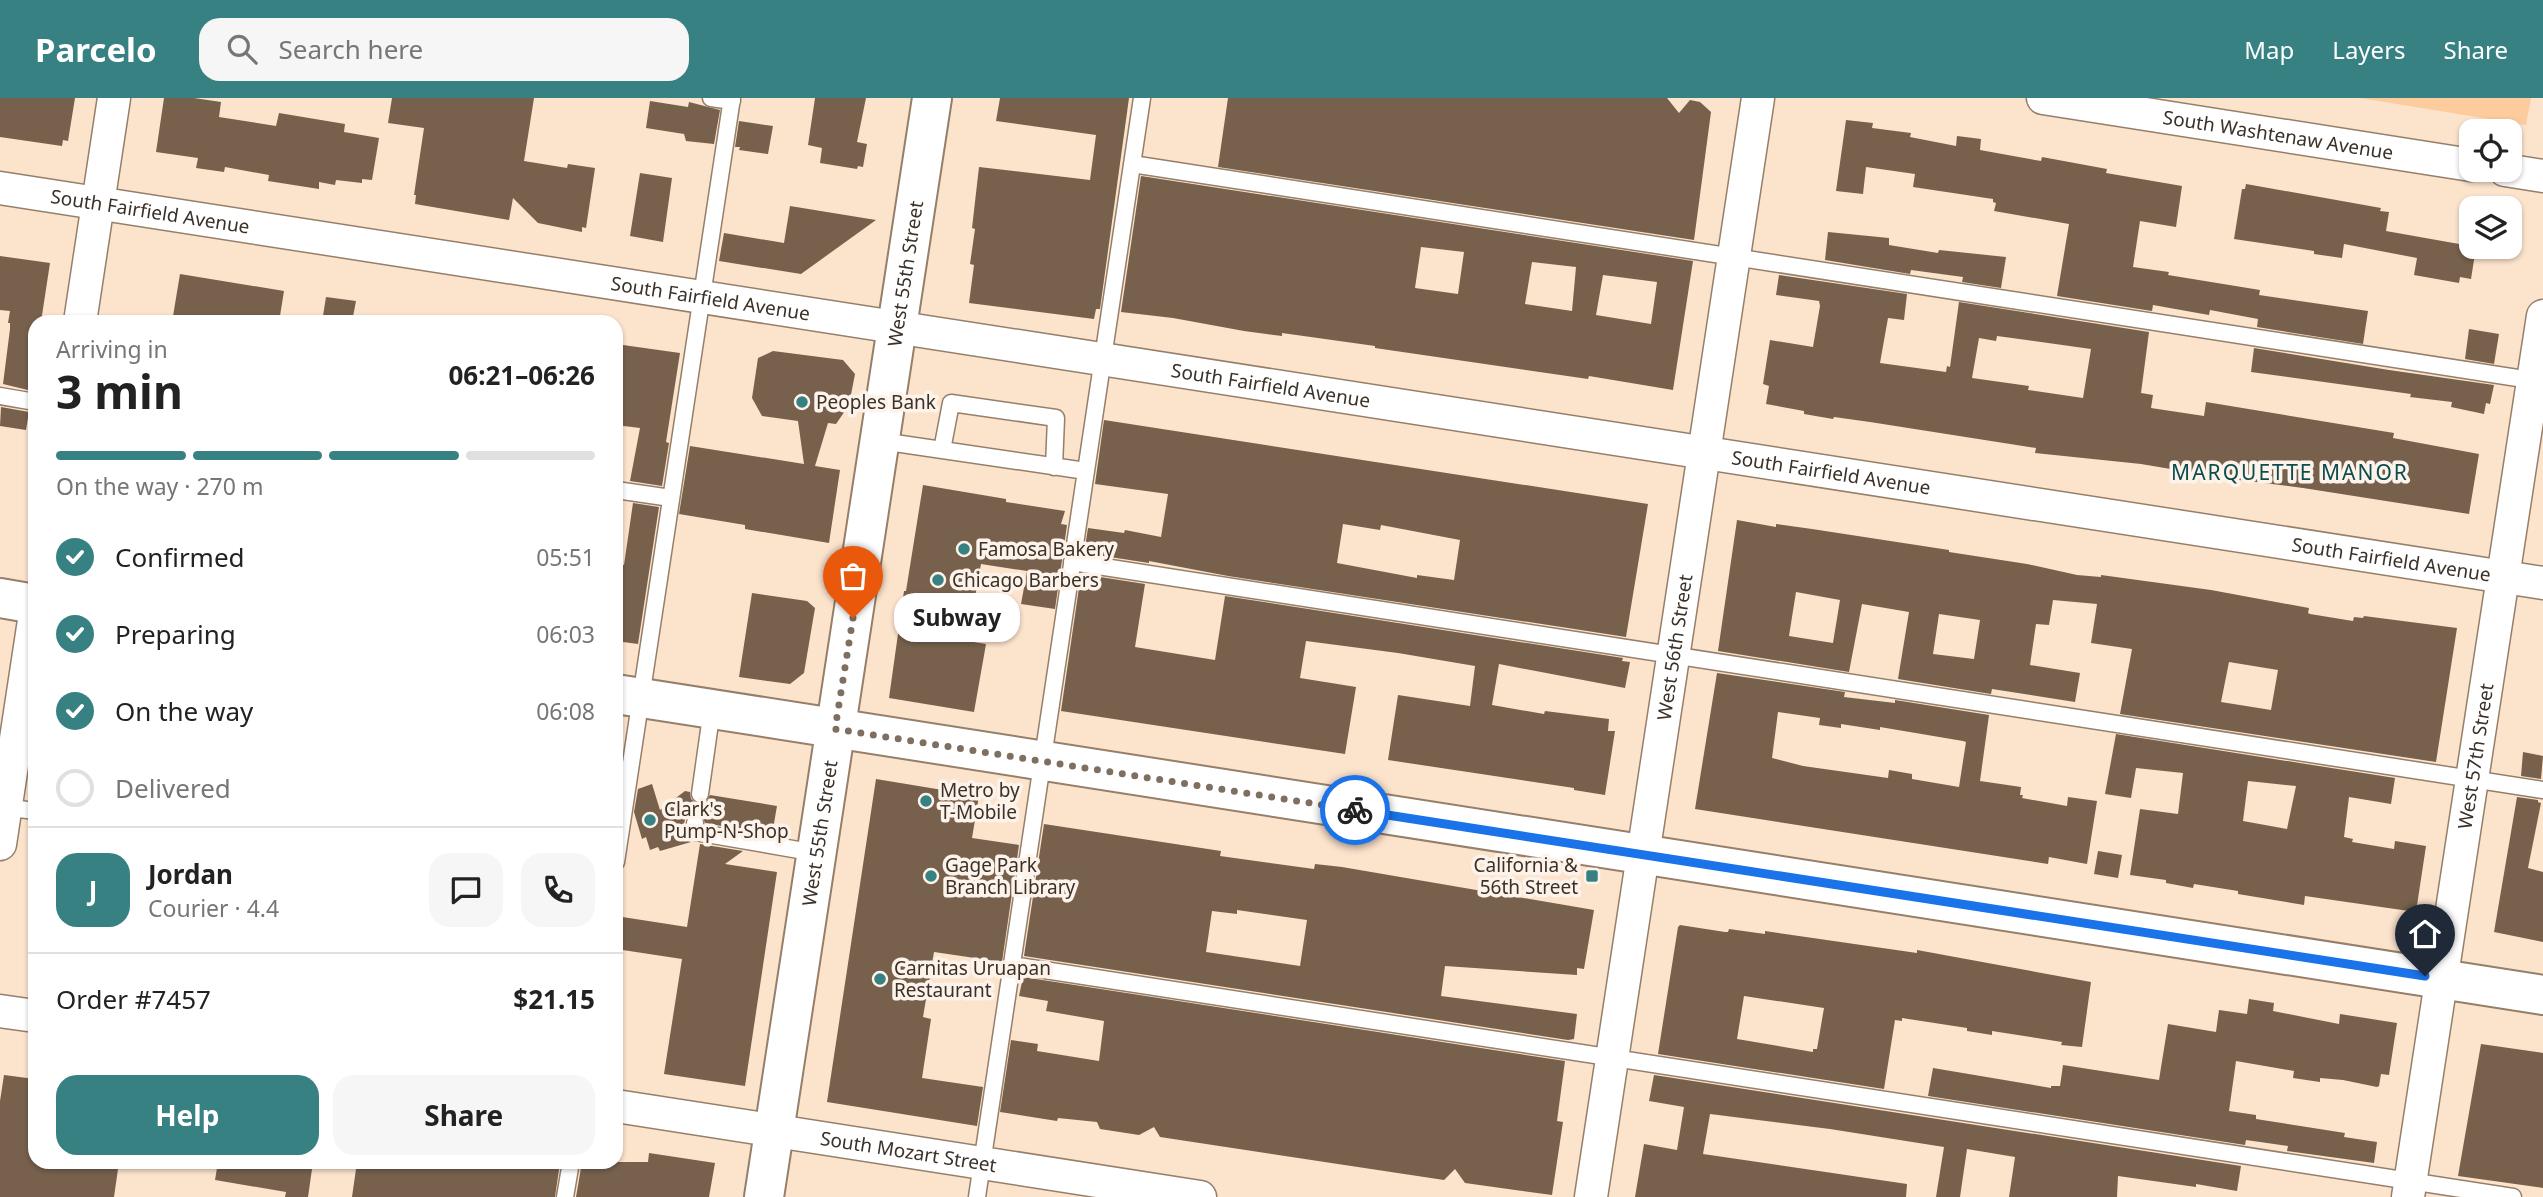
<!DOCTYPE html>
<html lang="en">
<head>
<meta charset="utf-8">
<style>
  body { margin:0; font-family:"Noto Sans",sans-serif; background:#f6f6f6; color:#222; height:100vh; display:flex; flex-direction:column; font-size:26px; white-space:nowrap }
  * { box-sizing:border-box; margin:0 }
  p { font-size:23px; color:#767676 }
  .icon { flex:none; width:38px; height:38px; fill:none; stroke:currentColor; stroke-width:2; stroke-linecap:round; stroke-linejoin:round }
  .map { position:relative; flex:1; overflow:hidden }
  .details { position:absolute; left:28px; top:217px; width:595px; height:854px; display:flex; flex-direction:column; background:#fff; border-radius:21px; box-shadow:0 2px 5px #0004 }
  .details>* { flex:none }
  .buttons { position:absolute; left:2459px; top:21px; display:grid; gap:14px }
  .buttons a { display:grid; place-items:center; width:63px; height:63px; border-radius:14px; background:#fff; box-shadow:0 2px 5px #0004; font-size:35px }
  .pin { position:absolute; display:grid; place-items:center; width:60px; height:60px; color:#fff; margin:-72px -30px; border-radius:50% 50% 50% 0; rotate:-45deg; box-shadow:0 0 7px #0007 }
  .pin .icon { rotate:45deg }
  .courier { position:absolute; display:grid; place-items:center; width:70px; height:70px; margin:-35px; border:5px solid #1a73e8; border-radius:50%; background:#fff; color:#222; box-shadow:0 2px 9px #0007 }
  .bubble { position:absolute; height:49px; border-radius:21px; background:#fff; box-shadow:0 2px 5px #0004; font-size:23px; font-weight:700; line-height:49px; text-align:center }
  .headline em { font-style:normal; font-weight:700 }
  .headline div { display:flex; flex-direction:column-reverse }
  .headline { display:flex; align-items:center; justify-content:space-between; height:119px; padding:0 28px }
  h1 { font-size:46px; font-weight:700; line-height:52px }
  .bar { display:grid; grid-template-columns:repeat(4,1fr); gap:10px 7px; align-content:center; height:84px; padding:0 28px }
  .bar i { height:9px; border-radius:5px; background:#e0e0e0 }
  .bar .on { background:#388183 }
  .bar p { grid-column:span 4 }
  .line { display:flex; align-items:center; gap:18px; padding:0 28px; border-top:2px solid #e0e0e0 }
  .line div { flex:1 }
  .round { display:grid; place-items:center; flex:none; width:74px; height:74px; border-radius:21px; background:#f6f6f6 }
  ol { padding:0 28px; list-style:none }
  li { display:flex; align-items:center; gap:21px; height:77px }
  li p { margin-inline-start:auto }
  li .icon { padding:7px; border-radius:50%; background:#388183; color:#fff; stroke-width:4 }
  li:last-child { color:#767676 }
  li i { width:38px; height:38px; border:4px solid #e0e0e0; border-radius:50% }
  .primary-button { display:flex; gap:14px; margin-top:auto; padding:14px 28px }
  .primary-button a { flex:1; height:80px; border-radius:21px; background:#388183; color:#fff; font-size:28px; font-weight:700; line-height:80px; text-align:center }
  .primary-button a+a { background:#f6f6f6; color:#222 }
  header { display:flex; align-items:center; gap:42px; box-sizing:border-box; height:98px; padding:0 35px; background:#388183; color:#fff }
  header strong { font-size:33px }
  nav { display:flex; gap:38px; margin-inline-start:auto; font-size:24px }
  .search { width:490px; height:63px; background:#f6f6f6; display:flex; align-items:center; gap:18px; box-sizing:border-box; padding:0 24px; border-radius:21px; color:#767676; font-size:26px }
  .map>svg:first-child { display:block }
  .green { fill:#fccb9e }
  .building { fill:#77614d; fill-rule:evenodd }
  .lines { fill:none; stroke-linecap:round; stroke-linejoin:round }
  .lane-casing { stroke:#957f6a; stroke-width:19 }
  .street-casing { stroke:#957f6a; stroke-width:35 }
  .secondary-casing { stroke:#957f6a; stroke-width:42 }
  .lane { stroke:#fff; stroke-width:16 }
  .street { stroke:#fff; stroke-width:32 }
  .secondary { stroke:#fff; stroke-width:38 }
  .done { stroke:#7e6f61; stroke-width:7; stroke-dasharray:0 12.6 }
  .route { stroke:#1a73e8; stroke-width:9 }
  .poi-dot { fill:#388183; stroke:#fdf3ea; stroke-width:2.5 }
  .labels { text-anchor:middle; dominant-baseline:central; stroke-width:7; stroke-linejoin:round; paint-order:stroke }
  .street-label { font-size:19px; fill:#3a3128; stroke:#fdf3ea }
  .poi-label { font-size:19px; fill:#3a3128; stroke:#fdf3ea; text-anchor:start }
  .neighbourhood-label { font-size:21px; letter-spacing:2px; fill:#0d4d4e; stroke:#fdf3ea }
</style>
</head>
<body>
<header>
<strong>Parcelo</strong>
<div class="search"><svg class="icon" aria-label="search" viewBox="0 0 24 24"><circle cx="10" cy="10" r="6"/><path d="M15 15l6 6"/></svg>Search here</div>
<nav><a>Map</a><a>Layers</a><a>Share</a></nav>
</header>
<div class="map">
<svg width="2543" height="1099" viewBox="0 0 2543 1099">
  <rect width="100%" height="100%" fill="#fce3cc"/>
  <path class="green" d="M2360 0H2531L2526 27Z"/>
  <path class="building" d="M0 0H75L68 43 63 42 62 48 0 39Z
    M164 0H194L221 4 219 19 276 28 279 15 345 26 344 34 379 40 372 82 362 81V85L336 82 335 87 319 84V91L268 83 269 77 225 69 224 74 196 70 198 60 156 54Z
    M392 0H534L524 63 567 70 568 66 595 70 586 130 582 129V134L538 125 513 100 509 122 415 106 416 97H414L424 30 388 25Z
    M815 0H866L857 44 867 46 863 69 858 68 857 71 820 65 822 50 808 47Z
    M1000 0H1129L1100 211H1096L1094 221 969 205 974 167 970 166 975 131 972 130 979 69 1090 82 1096 37 996 23Z
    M1228 0H1667L1679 15 1690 2 1700 4 1711 14 1694 142 1218 69Z
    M650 3 688 9 689 4 720 12 714 46 686 43 684 36 646 30Z
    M1846 22 1873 25 1872 30 1911 35 1910 39 1956 48 1957 38 1981 41 1980 52 2041 63 2042 59 2107 71 2106 75 2182 88 2176 129 2140 123 2133 169 2169 174 2168 177 2260 192 2259 197 2368 213 2363 246 2257 229 2258 221 2210 212 2209 217 2153 207 2152 213 2057 198 2069 126 1994 113 1996 105 1993 104V101L1913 89 1915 76 1866 69 1863 96 1836 93Z
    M739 23 773 28 768 56 739 52 740 49H735Z
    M640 75 672 80 663 144 630 138Z
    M1141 78 1693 163 1673 292 1589 278 1588 281 1375 250V248L1282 235V238L1244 233 1173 220 1121 214ZM1421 149 1464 154 1458 196 1415 190ZM1532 164 1576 169 1572 213 1525 206ZM1603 177 1657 184 1651 226 1596 217Z
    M2246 86 2381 110 2380 113 2389 114 2386 133 2476 149 2471 181 2460 179 2459 185 2414 177 2417 160 2344 146 2342 160 2314 156V153L2234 141 2242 91H2245Z
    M790 108 876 122 801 176 719 163 724 135 784 145Z
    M1828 134 1889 140V147L1938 155 1939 152 2006 159 2001 190 1962 184 1963 179 1911 172 1910 176 1825 162Z
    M0 158 50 165 41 224H35V275L32 293 3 286 10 231V225H8L10 213 0 212Z
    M180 176 284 193 279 224H172Z
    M1779 177 1907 196 1904 222 1888 220 1880 265 1946 274 1947 268 1950 269 1959 204 2149 234 2141 295 2153 297 2151 310 2204 318 2206 304 2394 335 2393 340 2479 356 2469 416 2303 390 2224 380 2141 366 2035 355 2036 350 1870 324 1834 319 1833 321 1804 316V313L1766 306 1769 288 1763 286 1770 242 1813 249 1820 208 1819 203 1776 197ZM1997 238 2091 251 2083 300 2028 292 2029 288 1972 280 1979 240 1996 243Z
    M326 199 356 203 352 224H322Z
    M2469 231 2499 236 2494 266 2465 261Z
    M616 246 680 255 666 344 669 345 662 388 630 383 640 330 616 327Z
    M2254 250 2389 272 2494 287 2490 306 2486 305 2484 316 2451 309 2452 304 2410 299 2411 296 2251 274Z
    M773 253 843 262 855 276 849 307 836 326 828 325 815 368 840 372 829 445 745 431V427L679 416 690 348 804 366 798 323 762 318 752 300 758 260Z
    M1 309 29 314 26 332 0 328Z
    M1104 322 1648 406 1626 539 1228 478 1149 463V465L1084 455 1088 430 1124 435 1125 432 1161 439 1168 396 1095 386ZM1343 426 1380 432 1381 427 1460 442 1454 482 1417 477V480L1337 465Z
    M923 387 1006 401V404L1065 413 1061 426 1067 427 1055 511 1021 506 1027 473 981 466 967 543 986 546 974 614 889 600 904 493H906Z
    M633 405 659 409 638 546 616 543V494L620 466 624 467Z
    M1737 422 1776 429V426L1812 431 1949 452V454L2027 466 2077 477 2101 479V477L2211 492 2309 510 2308 515 2310 516 2353 523 2354 519 2363 520 2364 518 2457 530 2436 664 2120 616 2132 551 2091 545 2097 506 2053 502 2049 527 2036 526 2030 567 2080 575 2075 604 1992 591 1991 596 1898 581 1909 514 1862 506 1849 574 1718 553ZM1796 494 1840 502 1833 545 1789 538ZM1939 516 1980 522 1974 561 1933 556ZM2229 564 2278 572 2271 612 2221 604Z
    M1081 476 1145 486 1135 549 1215 562 1225 498 1623 560 1622 563 1630 564 1625 590 1499 566 1492 607 1544 616 1545 613 1609 621 1608 633H1615L1605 697 1574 692V690L1388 662 1398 597 1470 608 1475 568 1398 555 1306 543 1300 580 1356 589 1345 656 1061 613Z
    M752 495 807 503 815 510 804 575 790 586 739 579Z
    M1717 575 1845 594 1844 599 1895 605V602L1989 617 1980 683 2021 689 2020 697H2023L2022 700 2067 708 2068 699 2097 703 2087 766 2049 759 2048 766 1695 711ZM1778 614 1820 620 1819 627 1841 630V626L1880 632V629L1963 643 1966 644 1959 689 1912 681V676L1889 672 1888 680 1803 668 1772 660Z
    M2116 636 2395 680 2391 706 2349 699 2344 739 2353 741 2352 744 2394 751 2395 743 2426 748 2416 814 2305 798 2304 807 2238 796V793L2194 786 2193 790 2166 785V782L2130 777 2140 711 2178 716 2183 675 2136 670 2131 700 2105 696ZM2248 683 2296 688 2287 731 2243 723Z
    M2523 654 2543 658 2541 681 2521 678Z
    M876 681 979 698 972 740 1019 747 1002 864 934 854 923 919 931 921 922 980 983 989 977 1028 827 1004Z
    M652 686 660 712 685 693 690 694 691 701 698 706 705 705 710 697 777 708 773 731 766 736 705 725 701 716 694 715 686 719 684 725 685 738 691 744 660 753 658 749 650 752 646 739 642 741 634 714 638 691Z
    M2517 699 2538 702V704L2541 705 2528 770 2543 774V844L2494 834Z
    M1044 726 1221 753 1220 758 1314 771 1315 766 1342 769 1594 812 1584 871 1577 870V877L1445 868 1441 898 1577 916 1574 941 1568 942 1024 858ZM1237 812 1307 822 1300 868 1206 854 1212 813 1237 816Z
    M700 746 743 753 725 766 777 774 745 988 664 976 682 861 616 851V818L687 829Z
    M2098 753 2122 757 2118 780 2094 776Z
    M1680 827 1725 834H1728L1729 831 1765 836V833L1917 855V852L2091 884 2082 949 2061 947 2062 944 1992 933V937L1967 933V930L1902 920V923L1895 922 1884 991 1658 956 1678 829ZM1744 898 1824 910 1817 951H1813V954L1737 941Z
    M1023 879 1565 963 1557 1023 1563 1024 1552 1097 1465 1085 1455 1071 1444 1082 1160 1039 1154 1029 1139 1037 1100 1031 1097 1024 1058 1020 1057 1023 1000 1014 1011 942 1038 946 1037 953 1099 963 1104 923 1046 913 1048 903 1019 898Z
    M2249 901 2274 905 2273 913 2339 926 2340 916 2397 925 2389 977 2381 976 2379 988 2377 989 2343 982 2320 980V984L2293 980 2294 973 2236 963 2229 1013 2256 1017V1021L2345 1035 2344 1039 2377 1044 2374 1065 2287 1053 2288 1048 2246 1042 2245 1047 1928 998 1933 970 2051 990V988H2060L2063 967 2159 982 2168 926 2216 934 2219 912 2247 916Z
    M2481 946 2543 955V1090L2458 1078Z
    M4 977 35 981V1064H119L114 1099H0V1003Z
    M1654 977 2241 1068 2237 1093 2196 1086V1089L2118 1078 2117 1099H2009L2015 1059 1967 1051 1960 1099H1936L1944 1049 1830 1031 1710 1016 1703 1056 1907 1086 1906 1099H1635L1644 1046 1677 1052 1684 1009 1649 1003Z
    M649 1055 715 1065 709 1099H576L582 1064H648Z
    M218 1064H313L308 1099H285L286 1094 215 1082Z
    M357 1064H552L560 1065 555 1099H352Z"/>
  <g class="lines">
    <defs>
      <path id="lane" d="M711 0 732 3
        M1132 66 2537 283
        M0 298 35 304
        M881 343 1086 373
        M942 352 951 305 1056 320 1054 369
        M616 392 671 400
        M1072 464 2543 692
        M700 696 712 611
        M3 709 35 713
        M695 725V734L816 755
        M616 764 732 0
        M1012 867 2513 1099
        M565 1099 571 1064
        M977 1099 1142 0"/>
      <g id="street">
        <path id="s1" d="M2043 0 2471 67"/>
        <path d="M2505 72 2543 78"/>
        <path id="s2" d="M0 90 2543 485"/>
        <path d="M80 224 114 0"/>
        <path d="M0 746 35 516"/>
        <path d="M0 913 35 918"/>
        <path id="s3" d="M616 1008 1200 1099"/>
        <path id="s4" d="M1591 1099 1758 0"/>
        <path id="s5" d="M2408 1099 2543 218"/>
      </g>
      <g id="secondary">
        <path d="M0 500 35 506"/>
        <path d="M616 596 2543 897"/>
        <path id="s6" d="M764 1099 932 0"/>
      </g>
    </defs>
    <use href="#lane" class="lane-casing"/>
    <use href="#street" class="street-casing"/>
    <use href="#secondary" class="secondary-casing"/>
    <use href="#lane" class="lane"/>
    <use href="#street" class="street"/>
    <use href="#secondary" class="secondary"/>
  </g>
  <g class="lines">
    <path class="done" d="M853 520 835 631 1355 712"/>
    <path class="route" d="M1355 712 2425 878"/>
  </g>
  <g class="poi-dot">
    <circle cx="802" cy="304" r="7"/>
    <circle cx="964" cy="451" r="7"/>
    <circle cx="938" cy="482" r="7"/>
    <circle cx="926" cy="703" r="7"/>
    <circle cx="650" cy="722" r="7"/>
    <circle cx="931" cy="778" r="7"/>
    <rect x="1585" y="771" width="14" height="14" rx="3.5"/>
    <circle cx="880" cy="881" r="7"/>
  </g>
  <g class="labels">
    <g class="street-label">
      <text stroke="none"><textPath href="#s1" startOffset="238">South Washtenaw Avenue</textPath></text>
      <text stroke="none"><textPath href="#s2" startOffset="152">South Fairfield Avenue</textPath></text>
      <text stroke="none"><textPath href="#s6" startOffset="934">West 55th Street</textPath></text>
      <text stroke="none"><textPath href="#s2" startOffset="719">South Fairfield Avenue</textPath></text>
      <text stroke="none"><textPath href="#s2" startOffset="1286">South Fairfield Avenue</textPath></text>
      <text stroke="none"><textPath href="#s2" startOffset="1853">South Fairfield Avenue</textPath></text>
      <text stroke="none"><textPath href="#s2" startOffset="2420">South Fairfield Avenue</textPath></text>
      <text stroke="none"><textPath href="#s4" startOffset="556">West 56th Street</textPath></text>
      <text stroke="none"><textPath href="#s5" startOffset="446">West 57th Street</textPath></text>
      <text stroke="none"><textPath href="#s6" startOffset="368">West 55th Street</textPath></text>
      <text stroke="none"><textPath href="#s3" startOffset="296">South Mozart Street</textPath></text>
    </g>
    <g class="poi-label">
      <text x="816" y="304">Peoples Bank</text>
      <text x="978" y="451">Famosa Bakery</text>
      <text x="952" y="482">Chicago Barbers</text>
      <text x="940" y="692">Metro by<tspan x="940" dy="22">T-Mobile</tspan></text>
      <text x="664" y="711">Clark's<tspan x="664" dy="22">Pump-N-Shop</tspan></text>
      <text x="945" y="767">Gage Park<tspan x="945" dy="22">Branch Library</tspan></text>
      <text x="1578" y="767" text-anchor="end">California &amp;<tspan x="1578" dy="22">56th Street</tspan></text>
      <text x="894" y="870">Carnitas Uruapan<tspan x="894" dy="22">Restaurant</tspan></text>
    </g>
    <g class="neighbourhood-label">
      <text x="2290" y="374">MARQUETTE MANOR</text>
    </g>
  </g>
</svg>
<div class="buttons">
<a><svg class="icon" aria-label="locate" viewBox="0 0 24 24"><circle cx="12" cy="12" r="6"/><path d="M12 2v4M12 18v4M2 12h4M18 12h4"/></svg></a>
<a><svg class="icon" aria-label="layers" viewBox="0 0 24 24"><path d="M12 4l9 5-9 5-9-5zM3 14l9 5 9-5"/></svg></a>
</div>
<div class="pin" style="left:853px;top:520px;background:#ea580c"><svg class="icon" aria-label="bag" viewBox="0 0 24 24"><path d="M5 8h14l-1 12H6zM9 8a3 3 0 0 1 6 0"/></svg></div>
<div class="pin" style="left:2425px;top:878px;background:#1f2937"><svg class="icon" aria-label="home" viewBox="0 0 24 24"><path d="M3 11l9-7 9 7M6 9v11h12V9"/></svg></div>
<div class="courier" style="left:1355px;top:712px"><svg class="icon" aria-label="bike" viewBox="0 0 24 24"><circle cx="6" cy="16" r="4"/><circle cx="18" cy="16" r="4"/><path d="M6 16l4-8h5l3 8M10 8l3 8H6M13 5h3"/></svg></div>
<div class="bubble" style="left:894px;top:495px;width:126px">Subway</div>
<section class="details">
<div class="headline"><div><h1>3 min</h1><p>Arriving in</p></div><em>06:21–06:26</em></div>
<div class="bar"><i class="on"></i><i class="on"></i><i class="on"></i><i></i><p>On the way · 270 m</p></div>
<ol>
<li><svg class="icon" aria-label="check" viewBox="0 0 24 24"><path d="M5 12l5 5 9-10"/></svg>Confirmed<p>05:51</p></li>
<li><svg class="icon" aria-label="check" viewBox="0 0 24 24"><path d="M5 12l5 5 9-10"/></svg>Preparing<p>06:03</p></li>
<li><svg class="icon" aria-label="check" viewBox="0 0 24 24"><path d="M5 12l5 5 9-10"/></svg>On the way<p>06:08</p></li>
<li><i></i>Delivered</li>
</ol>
<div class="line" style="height:126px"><b class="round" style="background:#388183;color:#fff">J</b><div><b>Jordan</b><p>Courier · 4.4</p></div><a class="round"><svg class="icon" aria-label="chat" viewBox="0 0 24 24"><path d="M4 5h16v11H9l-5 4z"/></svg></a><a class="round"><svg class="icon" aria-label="phone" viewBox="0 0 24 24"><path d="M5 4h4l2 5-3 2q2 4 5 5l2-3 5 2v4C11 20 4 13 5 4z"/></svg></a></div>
<div class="line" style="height:91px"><div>Order #7457</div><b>$21.15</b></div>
<div class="primary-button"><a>Help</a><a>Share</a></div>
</section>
</div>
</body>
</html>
